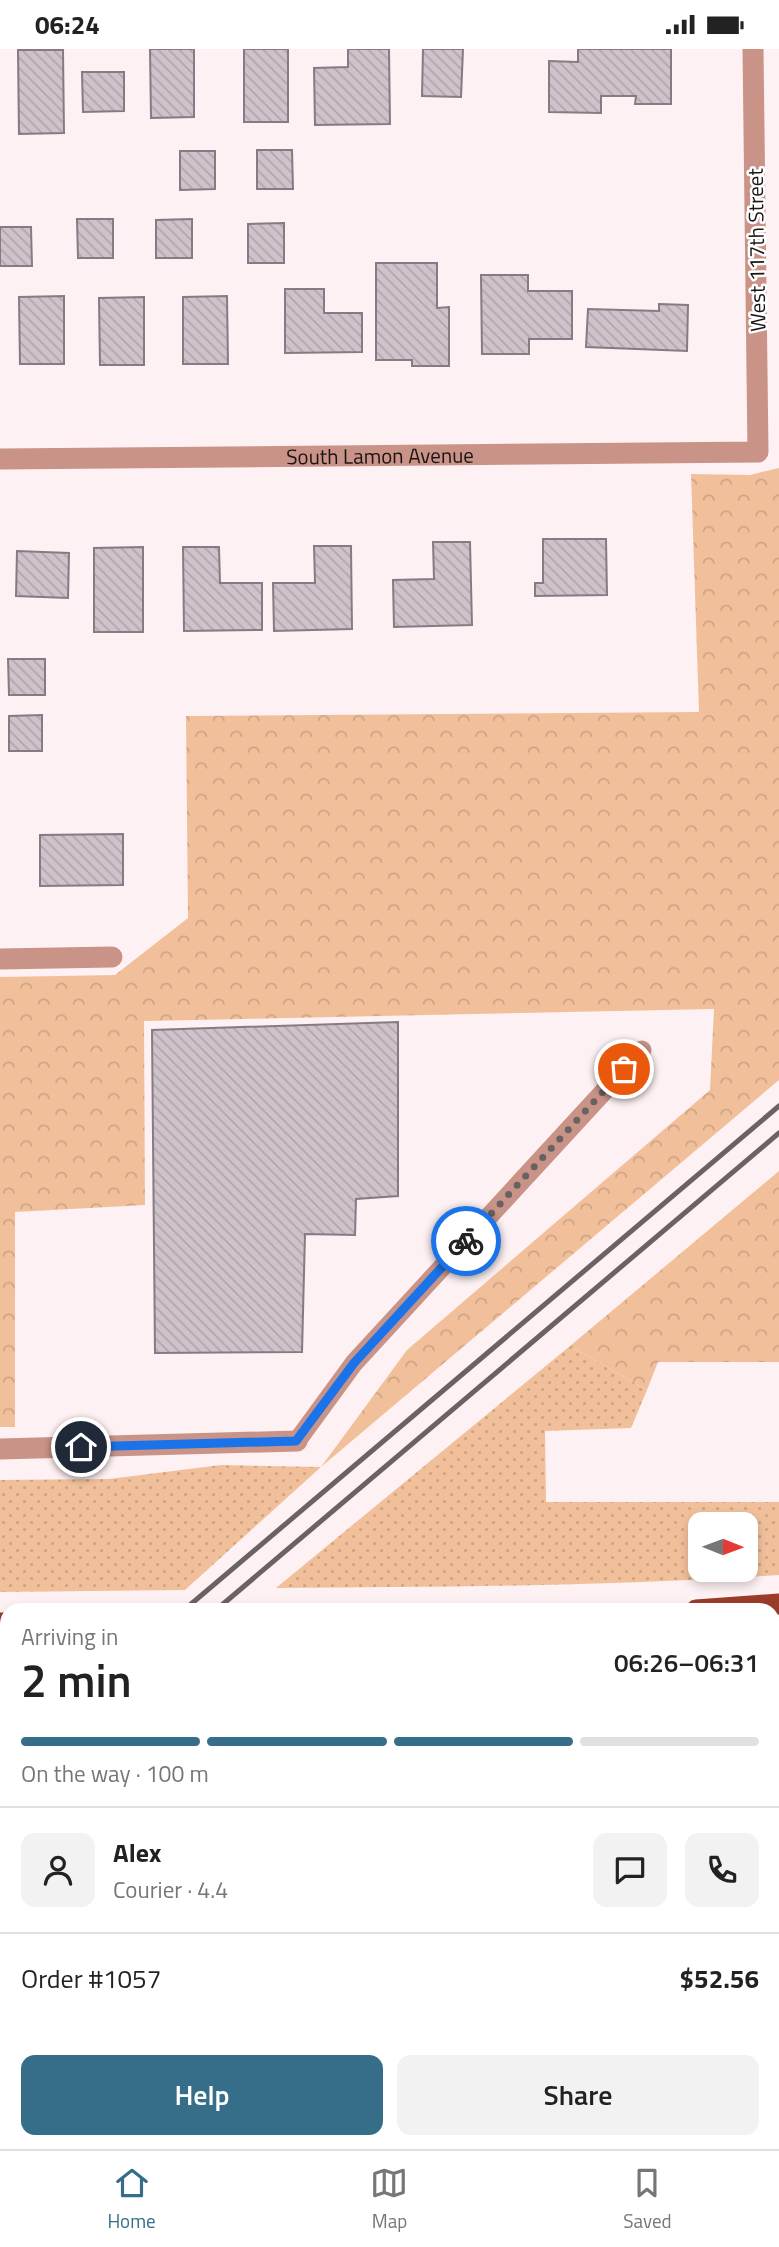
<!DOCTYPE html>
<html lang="en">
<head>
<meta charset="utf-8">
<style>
  body { margin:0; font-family:"Titillium Web",sans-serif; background:#f2f2f2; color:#222; height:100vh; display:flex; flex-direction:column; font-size:26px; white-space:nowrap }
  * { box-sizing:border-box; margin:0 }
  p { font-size:23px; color:#767676 }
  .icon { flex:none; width:38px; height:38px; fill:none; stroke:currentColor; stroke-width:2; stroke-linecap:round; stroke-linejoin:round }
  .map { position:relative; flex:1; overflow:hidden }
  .details { position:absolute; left:0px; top:1554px; width:780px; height:546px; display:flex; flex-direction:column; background:#fff; border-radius:21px 21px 0 0; box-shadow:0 4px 10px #0003 }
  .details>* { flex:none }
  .needle { width:46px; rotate:91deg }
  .fabs { position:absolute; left:688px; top:1463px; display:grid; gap:14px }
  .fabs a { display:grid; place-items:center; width:70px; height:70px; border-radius:14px; background:#fff; box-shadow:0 4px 10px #0003; font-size:35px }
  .pin { position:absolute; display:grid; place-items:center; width:60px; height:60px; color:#fff; margin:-30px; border:4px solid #fff; border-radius:50%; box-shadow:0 2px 7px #0007 }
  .courier { position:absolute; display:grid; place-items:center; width:70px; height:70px; margin:-35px; border:5px solid #1a73e8; border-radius:50%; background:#fff; color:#222; box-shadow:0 2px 9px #0007 }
  .summary em { font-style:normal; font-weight:600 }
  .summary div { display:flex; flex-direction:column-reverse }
  .summary { display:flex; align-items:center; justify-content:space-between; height:119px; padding:0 21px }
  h1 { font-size:46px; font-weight:600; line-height:52px }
  .bar { display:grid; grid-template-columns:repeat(4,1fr); gap:10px 7px; align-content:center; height:84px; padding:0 21px }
  .bar i { height:9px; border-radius:5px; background:#e0e0e0 }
  .bar .selected { background:#366d88 }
  .bar p { grid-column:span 4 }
  .line { display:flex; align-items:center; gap:18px; padding:0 21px; border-top:2px solid #e0e0e0 }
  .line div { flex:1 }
  .round { display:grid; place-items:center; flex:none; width:74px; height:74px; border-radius:14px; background:#f2f2f2 }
  .button { display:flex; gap:14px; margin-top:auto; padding:14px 21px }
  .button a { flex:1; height:80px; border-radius:14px; background:#366d88; color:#fff; font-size:28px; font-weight:600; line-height:80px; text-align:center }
  .button a+a { background:#f2f2f2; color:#222 }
  .status { display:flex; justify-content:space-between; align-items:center; height:49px; padding:0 35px; background:#fff; direction:ltr }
  .status svg { height:19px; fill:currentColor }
  .tab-bar { display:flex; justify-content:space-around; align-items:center; height:98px; border-top:2px solid #e0e0e0; background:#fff; font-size:19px; color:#767676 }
  .tab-bar a { display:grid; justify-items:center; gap:4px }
  .tab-bar .selected { color:#366d88 }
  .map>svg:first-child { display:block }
  .grass { fill:url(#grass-dots); fill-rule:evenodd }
  .forest { fill:url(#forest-crowns) }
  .building { fill:url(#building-back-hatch); stroke:#877b83; stroke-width:2 }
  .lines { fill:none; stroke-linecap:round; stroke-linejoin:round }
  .lane { stroke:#ca9387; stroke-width:19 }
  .street { stroke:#ca9387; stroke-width:21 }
  .primary { stroke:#9b3c2b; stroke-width:21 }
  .rail { stroke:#6a6263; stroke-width:5 }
  .done { stroke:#6a6163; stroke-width:7; stroke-dasharray:0 12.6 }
  .route { stroke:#1a73e8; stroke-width:9 }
  .labels { text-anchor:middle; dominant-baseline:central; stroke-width:5; stroke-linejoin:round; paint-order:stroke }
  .street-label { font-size:21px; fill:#1a1415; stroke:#fff }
</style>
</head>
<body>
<div class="status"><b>06:24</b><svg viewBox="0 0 49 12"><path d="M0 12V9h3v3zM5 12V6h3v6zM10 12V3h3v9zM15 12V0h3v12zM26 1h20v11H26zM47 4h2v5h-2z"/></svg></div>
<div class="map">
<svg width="779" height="2100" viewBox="0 0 779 2100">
  <defs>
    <pattern id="grass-dots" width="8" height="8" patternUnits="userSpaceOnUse" patternTransform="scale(1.75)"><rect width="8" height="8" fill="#f1c09b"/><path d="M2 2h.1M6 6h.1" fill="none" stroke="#cea485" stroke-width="1.8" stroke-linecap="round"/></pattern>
    <pattern id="forest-crowns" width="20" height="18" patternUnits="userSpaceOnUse" patternTransform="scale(1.75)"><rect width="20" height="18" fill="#f1c09b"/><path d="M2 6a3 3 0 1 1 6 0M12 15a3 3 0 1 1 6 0" fill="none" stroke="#cea485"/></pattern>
    <pattern id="building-back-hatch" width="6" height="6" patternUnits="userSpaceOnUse" patternTransform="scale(1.75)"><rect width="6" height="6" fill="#cfc2ca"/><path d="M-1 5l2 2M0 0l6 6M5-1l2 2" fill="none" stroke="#b1a6ad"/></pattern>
  </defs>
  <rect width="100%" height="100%" fill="#fef1f3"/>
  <path class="grass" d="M570 1297 647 1341 631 1379 545 1382 546 1453H779V1526C612 1537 444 1538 276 1539ZM746 1475V1521H700V1475Z
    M221 1416 321 1418 185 1541 0 1543V1431L109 1430Z
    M140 2093H373L361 2100H127Z"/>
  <path class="forest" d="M779 419V1031L321 1418 407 1301 710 1041 714 960 144 972 145 1156 15 1163V1378H0V928L115 926 188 869 186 667 699 663 691 425 750 426Z
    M779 1122V1313H658L647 1341 570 1297Z
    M7 1775V2093H140L127 2100H0V1781Z
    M779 1865V2100H361L373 2093H774V1868Z"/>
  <path class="building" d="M150 0H194V68L151 69Z
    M244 0H288V73H244Z
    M348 0H389L390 75 315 76 314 19 348 18Z
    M423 0H463L461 48 422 47Z
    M578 0H671V55H635L636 47H601V64L549 63V12L578 13Z
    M18 1H63L64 84 19 85Z
    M82 23H124V62L83 63Z
    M257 101H292L293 140H257Z
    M180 102H215V140L180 141Z
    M77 170H113V209H78Z
    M192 170V209H156V171Z
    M284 174V214H248V175Z
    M0 178H31L32 217H0Z
    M376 214H437V259L449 258V317H412V311H376Z
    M481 226H528V242H572V290H529V305H482Z
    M285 240H324V264H362V303L285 304Z
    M64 247V315H20L19 248Z
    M227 247 228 315H183V248Z
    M144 248V316H100L99 249Z
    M659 255 688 256 687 302 586 298 588 260 659 262Z
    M543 490H606L607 546 535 547V534H543Z
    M433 493H470L472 576 394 578 393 531 434 530Z
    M314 497H351L352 580 274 582 273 534H315Z
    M143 498V583H94V499Z
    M183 498H219L220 534H262V581L184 582Z
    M17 502 69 504 68 549 16 547Z
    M8 610H45V646H9Z
    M42 666V702H9V667Z
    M123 785V836L40 837V786Z
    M398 973V1147L356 1150 355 1186 305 1185 302 1303 155 1304 152 981Z"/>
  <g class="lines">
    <path class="lane" d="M297 1392 354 1314 642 1001"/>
    <g class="street">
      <path id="s1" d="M0 410 758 403 753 0"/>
      <path d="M0 910 112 908"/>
      <path d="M0 1400 297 1392"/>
      <path d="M774 1817H779"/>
    </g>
    <path class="primary" d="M696 1561 779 1555
      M0 1574H7
      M774 1609H779
      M0 1622H7"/>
    <path class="rail" d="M184 1561 779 1057
      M216 1561 779 1084
      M0 1716 7 1711
      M0 1744 7 1738"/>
  </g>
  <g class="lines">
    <path class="done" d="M466 1192 624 1020"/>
    <path class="route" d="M81 1398 296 1392 354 1314 466 1192"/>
  </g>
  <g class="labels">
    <g class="street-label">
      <text transform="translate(756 201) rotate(-91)">West 117th Street</text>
      <text stroke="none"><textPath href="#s1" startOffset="380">South Lamon Avenue</textPath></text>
    </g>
  </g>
</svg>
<div class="fabs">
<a><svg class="needle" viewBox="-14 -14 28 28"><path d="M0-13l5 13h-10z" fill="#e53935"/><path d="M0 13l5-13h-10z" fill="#767676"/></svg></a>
</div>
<div class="pin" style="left:624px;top:1020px;background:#ea580c"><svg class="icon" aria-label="bag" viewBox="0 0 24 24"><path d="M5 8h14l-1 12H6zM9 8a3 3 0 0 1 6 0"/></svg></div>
<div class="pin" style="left:81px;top:1398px;background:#1f2937"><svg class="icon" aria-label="home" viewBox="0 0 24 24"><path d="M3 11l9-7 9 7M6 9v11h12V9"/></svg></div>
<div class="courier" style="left:466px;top:1192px"><svg class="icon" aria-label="bike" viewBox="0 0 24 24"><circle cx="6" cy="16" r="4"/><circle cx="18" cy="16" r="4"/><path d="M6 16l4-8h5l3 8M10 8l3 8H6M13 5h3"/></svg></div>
<section class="details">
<div class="summary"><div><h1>2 min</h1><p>Arriving in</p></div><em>06:26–06:31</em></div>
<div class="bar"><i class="selected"></i><i class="selected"></i><i class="selected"></i><i></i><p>On the way · 100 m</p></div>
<div class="line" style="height:126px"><a class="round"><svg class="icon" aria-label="person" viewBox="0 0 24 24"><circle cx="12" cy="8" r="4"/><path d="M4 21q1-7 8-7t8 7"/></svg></a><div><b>Alex</b><p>Courier · 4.4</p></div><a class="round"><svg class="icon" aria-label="chat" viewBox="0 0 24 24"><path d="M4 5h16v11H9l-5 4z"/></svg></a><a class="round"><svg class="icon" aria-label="phone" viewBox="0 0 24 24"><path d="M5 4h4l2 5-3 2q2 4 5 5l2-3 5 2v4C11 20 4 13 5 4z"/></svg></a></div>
<div class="line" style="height:91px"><div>Order #1057</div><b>$52.56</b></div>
<div class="button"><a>Help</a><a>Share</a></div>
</section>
</div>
<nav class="tab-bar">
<a class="selected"><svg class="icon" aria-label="home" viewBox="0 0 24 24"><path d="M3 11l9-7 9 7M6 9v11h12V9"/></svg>Home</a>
<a><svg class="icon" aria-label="map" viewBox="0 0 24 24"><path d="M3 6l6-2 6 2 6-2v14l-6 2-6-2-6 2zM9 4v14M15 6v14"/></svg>Map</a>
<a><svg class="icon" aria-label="saved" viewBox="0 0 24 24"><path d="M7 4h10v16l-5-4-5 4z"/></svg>Saved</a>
</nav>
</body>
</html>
